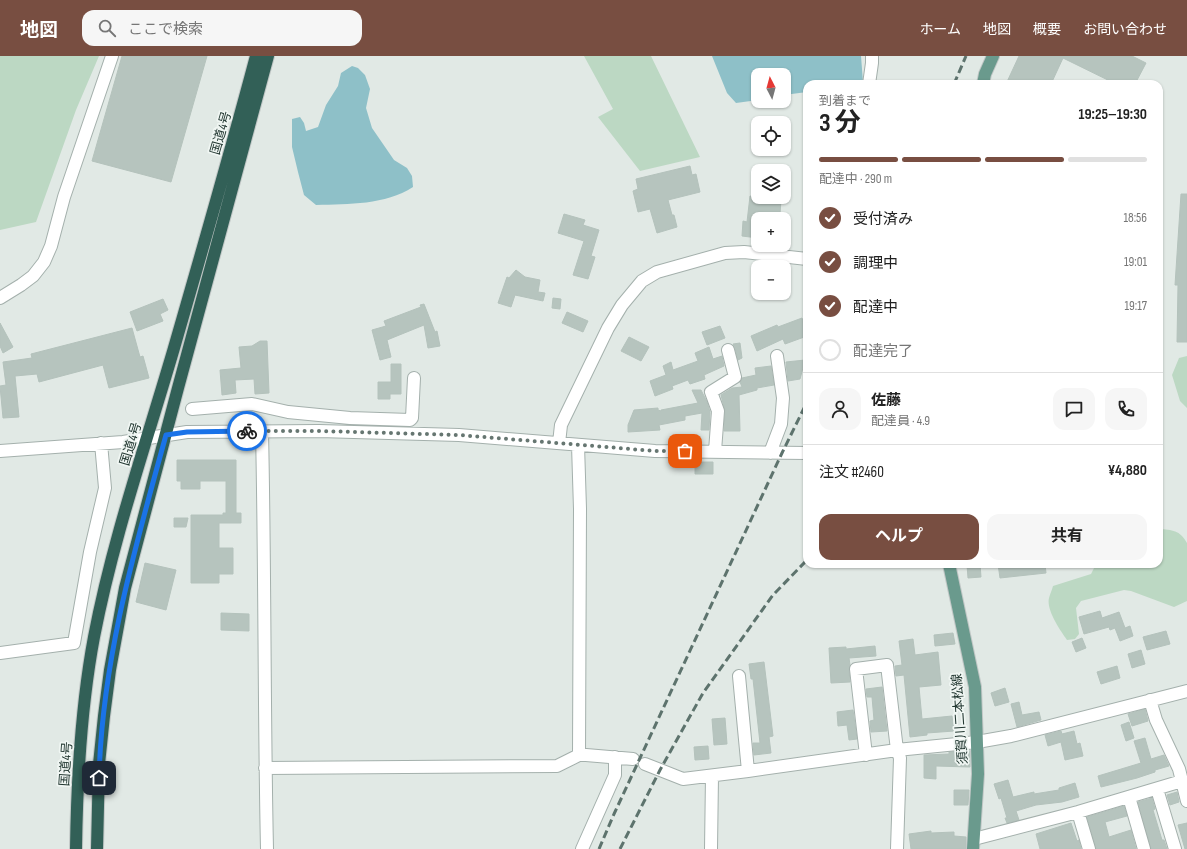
<!DOCTYPE html>
<html lang="ja">
<head>
<meta charset="utf-8">
<style>
  body { margin:0; font-family:"Sofia Sans Condensed","Noto Sans JP",sans-serif; background:#f6f6f6; color:#222; height:100vh; display:flex; flex-direction:column; font-size:15px; white-space:nowrap }
  * { box-sizing:border-box; margin:0 }
  p { font-size:13px; color:#767676 }
  .icon { flex:none; width:22px; height:22px; fill:none; stroke:currentColor; stroke-width:2; stroke-linecap:round; stroke-linejoin:round }
  .map { position:relative; flex:1; overflow:hidden }
  .details { position:absolute; left:803px; top:24px; width:360px; height:488px; display:flex; flex-direction:column; background:#fff; border-radius:12px; box-shadow:0 1px 3px #0004 }
  .details>* { flex:none }
  .needle { width:26px; rotate:354deg }
  .fabs { position:absolute; left:751px; top:12px; display:grid; gap:8px }
  .fabs a { display:grid; place-items:center; width:40px; height:40px; border-radius:8px; background:#fff; box-shadow:0 1px 3px #0004; font-size:20px }
  .pin { position:absolute; display:grid; place-items:center; width:34px; height:34px; color:#fff; margin:-17px; border-radius:8px; box-shadow:0 2px 6px #0006 }
  .courier { position:absolute; display:grid; place-items:center; width:40px; height:40px; margin:-20px; border:3px solid #1a73e8; border-radius:50%; background:#fff; color:#222; box-shadow:0 1px 5px #0007 }
  .head em { font-style:normal; font-weight:700 }
  .head div { display:flex; flex-direction:column-reverse }
  .head { display:flex; align-items:center; justify-content:space-between; height:68px; padding:0 16px }
  h1 { font-size:26px; font-weight:700; line-height:30px }
  .bar { display:grid; grid-template-columns:repeat(4,1fr); gap:6px 4px; align-content:center; height:48px; padding:0 16px }
  .bar i { height:5px; border-radius:3px; background:#e0e0e0 }
  .bar .on { background:#784e41 }
  .bar p { grid-column:span 4 }
  .line { display:flex; align-items:center; gap:10px; padding:0 16px; border-top:1px solid #e0e0e0 }
  .line div { flex:1 }
  .round { display:grid; place-items:center; flex:none; width:42px; height:42px; border-radius:12px; background:#f6f6f6 }
  ol { padding:0 16px; list-style:none }
  li { display:flex; align-items:center; gap:12px; height:44px }
  li p { margin-inline-start:auto }
  li .icon { padding:4px; border-radius:50%; background:#784e41; color:#fff; stroke-width:4 }
  li:last-child { color:#767676 }
  li i { width:22px; height:22px; border:2px solid #e0e0e0; border-radius:50% }
  .button { display:flex; gap:8px; margin-top:auto; padding:8px 16px }
  .button a { flex:1; height:46px; border-radius:12px; background:#784e41; color:#fff; font-size:16px; font-weight:700; line-height:46px; text-align:center }
  .button a+a { background:#f6f6f6; color:#222 }
  header { display:flex; align-items:center; gap:24px; box-sizing:border-box; height:56px; padding:0 20px; background:#784e41; color:#fff }
  header strong { font-size:19px }
  nav { display:flex; gap:22px; margin-inline-start:auto; font-size:14px }
  .search { width:280px; height:36px; background:#f6f6f6; display:flex; align-items:center; gap:10px; box-sizing:border-box; padding:0 14px; border-radius:12px; color:#767676; font-size:15px }
  .map>svg:first-child { display:block }
  .green { fill:#bcd8c3 }
  .water { fill:#8ec0c8 }
  .building { fill:#b6c4be; stroke:#b4c2bc }
  .lines { fill:none; stroke-linecap:round; stroke-linejoin:round }
  .minor-casing { stroke:#a4b0ac; stroke-width:14 }
  .major-casing { stroke:#c1c7c6; stroke-width:14 }
  .highway-casing { stroke:#c1c7c6; stroke-width:14 }
  .minor { stroke:#fff; stroke-width:12 }
  .major { stroke:#6a9a8d; stroke-width:12 }
  .highway { stroke:#326057; stroke-width:12 }
  .rail { stroke:#5d736d; stroke-width:3; stroke-dasharray:8 4; stroke-linecap:butt }
  .done { stroke:#667671; stroke-width:4; stroke-dasharray:0 7.2 }
  .route { stroke:#1a73e8; stroke-width:5 }
  .labels { text-anchor:middle; dominant-baseline:central; stroke-width:3.5; stroke-linejoin:round; paint-order:stroke }
  .street-label { font-size:13px; fill:#233832; stroke:#f0f6f3 }
</style>
</head>
<body>
<header>
<strong>地図</strong>
<div class="search"><svg class="icon" aria-label="search" viewBox="0 0 24 24"><circle cx="10" cy="10" r="6"/><path d="M15 15l6 6"/></svg>ここで検索</div>
<nav><a>ホーム</a><a>地図</a><a>概要</a><a>お問い合わせ</a></nav>
</header>
<div class="map">
<svg width="1187" height="793" viewBox="0 0 1187 793">
  <rect width="100%" height="100%" fill="#e1e9e5"/>
  <path class="green" d="M0 0H99L76 54 36 166 0 174Z
    M584 0H651L700 101 640 115 598 61 613 53Z
    M1187 300V352L1180 345 1172 319 1179 302Z
    M1159 473C1172 474 1180 474 1187 487V545L1174 551 1131 535 1124 534 1081 545 1076 552 1079 578 1075 583 1067 584C1060 574 1046 554 1049 542 1050 538 1052 534 1053 530L1091 518 1096 508H1159Z"/>
  <path class="water" d="M712 0H861L863 26 852 28H807V36L784 39V19H758V44L736 47 727 37Z
    M352 10 358 12 365 19 370 33 366 52 372 72 394 104 407 112 412 120 413 131C385 149 349 148 316 149L304 139 298 116 292 91V63L300 61 304 67 306 75 318 71 326 49 338 30 341 17Z"/>
  <path class="building" d="M122 0H207L171 126 92 105Z
    M1019 0H1132L1146 7 1135 28H1116L1063 2 1051 28H1006Z
    M690 110 692 119 696 118 700 136 668 144 672 159H674L677 171 657 177 650 153 638 156 633 135 638 133 636 123Z
    M1181 138H1187V286H1177L1178 229H1175Z
    M750 140 781 144 780 158 758 156V182L742 180 743 165 747 166Z
    M564 158 585 164 583 169 599 174 591 200 595 201 588 223 573 219 584 185 558 177Z
    M516 214 525 221 540 224 538 236 545 237 543 245 515 239 511 251 498 247 507 221 509 222Z
    M553 242 561 243 560 253 552 252Z
    M163 243 168 254 160 258 163 265 137 275 130 256Z
    M424 248 435 276 437 275 440 290 428 292 424 269 387 284 391 301 380 304 372 274 386 270 384 265 421 251 420 249Z
    M567 256 588 265 583 276 562 267Z
    M802 262 807 280 785 288 783 283 757 295 751 280 777 269 778 271Z
    M0 267 13 291 3 297 0 290Z
    M720 270 725 282 707 289 702 276Z
    M132 272 140 301 143 300 149 322 109 332 103 309 39 326 37 318 15 320 19 361 3 362 0 330 6 329 3 306 32 302 31 298Z
    M629 281 649 291 641 305 621 295Z
    M260 285H267L269 337 255 338 254 323 235 324 236 337 222 339 220 314 241 312 239 291 252 290Z
    M740 287 742 302 738 304 735 292 733 288Z
    M709 291 713 303 722 300 724 310 704 319 705 323 690 328 688 324 672 330 673 333 655 340 650 325 666 319 663 310 671 306 673 314 698 305 695 297Z
    M805 304 800 323 788 325 786 306Z
    M391 308H401V338H390V343H378V326H391Z
    M771 310 774 329 757 332V334L739 339 740 375H724L725 355 721 339 732 332 742 331 740 326 742 322 756 319 755 312Z
    M692 334H701L707 346 710 356 709 374H701L702 357 685 360V364L659 369 660 374 628 376V369L634 354 658 352V354L661 355V354L698 347Z
    M177 404H236V457H241V467H219V492H233V518H219V527H191V459H223V457H226V425H200V433H181V425H177Z
    M695 406H713V418H695Z
    M174 462H188L186 471H174Z
    M145 507 176 514 166 554 136 546Z
    M976 508H980L981 521 968 522 967 509Z
    M998 508H1045L1046 517 1000 522Z
    M1100 555 1102 562 1119 556 1125 572 1130 570 1133 580 1120 585 1115 572 1110 574 1109 571 1084 578 1079 561Z
    M221 557 249 558V575L221 574Z
    M1166 575 1170 588 1147 594 1143 581Z
    M953 577 955 588 935 590 934 579Z
    M1082 582 1086 592 1076 596 1072 586Z
    M913 583 915 599 938 596 941 629 919 631 922 663 952 660 954 675 927 677V679L910 681 904 619 896 620 895 610 902 609 899 585Z
    M875 590 876 600 849 602 850 609 849 614 850 626 831 627 829 592 846 591V593Z
    M1141 594 1145 608 1132 612 1128 598Z
    M764 606 773 680 769 681 771 697 754 699 753 687H760L753 623H751L749 608Z
    M1117 610 1120 622 1101 628 1097 616Z
    M882 631 887 675 871 676 870 665 874 664 872 641H867L866 633Z
    M1005 632 1009 646 995 650 991 637Z
    M1019 646 1022 659 1039 656 1041 664 1017 671 1011 648Z
    M1145 653 1148 665 1132 670 1128 658Z
    M853 654 857 683 849 684 847 669 838 670 837 656Z
    M725 662 727 688 714 689 712 663Z
    M1129 666 1134 682 1126 685 1121 669Z
    M1061 675 1062 678 1074 675 1077 688 1080 687 1083 700 1065 704 1061 686 1048 690 1045 679Z
    M1145 682 1151 703 1164 699 1169 710 1155 714V716L1137 722 1101 731 1098 720 1141 707 1134 685Z
    M708 690 709 703 695 704 694 691Z
    M963 695H970V711L936 710V723L924 722V699L949 698V696Z
    M1008 724 1013 741 1034 736V738L1059 734V732L1075 727 1079 741 1062 746 1036 749 1016 755 1019 764 1007 767 1005 762H1007L1001 742 999 743 994 728Z
    M954 734H969L968 749H954Z
    M1177 736 1179 746 1170 749 1167 739Z
    M1152 742 1155 753 1153 754 1162 784H1164L1167 793H1151L1138 746Z
    M1124 750 1127 760 1105 766 1109 781 1131 774 1136 793H1096L1087 761Z
    M1071 767 1077 785 1079 784 1081 793H1040L1036 778Z
    M1187 767V793H1185L1178 769Z
    M931 775V777L954 776V780L966 781V793H911L909 778Z"/>
  <g class="lines">
    <defs>
      <path id="minor" d="M869 28 872 7V0
        M0 242 21 229 33 220 44 206 51 190 64 141 112 0
        M192 353 252 348 288 356 350 362 410 364 412 362 414 322
        M262 375C265 514 264 654 267 793
        M559 387 561 369 608 272 622 249 642 225 657 216 725 197 744 196 807 203
        M578 389 580 453 579 699
        M0 395 123 386 187 376 319 375 459 379 655 395 807 397
        M715 395 718 355 711 336 735 321 728 294
        M770 397 781 368 783 342 777 300
        M0 597 74 587 90 496 105 432 101 387
        M739 620 748 715
        M1150 644 1156 664 1179 713 1187 745
        M866 699 856 613 887 609 897 694 900 702 897 793
        M645 708 683 723 748 715 897 694 977 686 1011 680 1187 635
        M265 712 557 710 579 699H586L633 703
        M1157 733 1175 793
        M1129 741 1144 793
        M1078 756 1089 793
        M974 783 1078 756 1182 725
        M582 793 615 719V701
        M711 793 712 720"/>
      <path id="major" d="M983 28 985 18 993 0
        M949 508 975 631 978 718 973 793"/>
      <path id="highway" d="M76 793C77 722 81 650 94 581 113 482 146 388 174 292 202 195 230 98 256 0
        M97 793 99 708 104 660 110 614 125 532 178 332 268 0"/>
    </defs>
    <use href="#minor" class="minor-casing"/>
    <use href="#major" class="major-casing"/>
    <use href="#highway" class="highway-casing"/>
    <use href="#minor" class="minor"/>
    <use href="#major" class="major"/>
    <use href="#highway" class="highway"/>
    <path class="rail" d="M954 28 966 0
      M599 793 614 758 782 397 807 346
      M620 793 660 714 703 637 773 539 807 504"/>
  </g>
  <g class="lines">
    <path class="done" d="M247 375H319L459 379 655 395H685"/>
    <path class="route" d="M99 722C102 604 135 492 166 379L187 376 247 375"/>
  </g>
  <g class="labels">
    <g class="street-label">
      <text transform="translate(221 77) rotate(-74)">国道4号</text>
      <text transform="translate(131 388) rotate(-73)">国道4号</text>
      <text transform="translate(960 663) rotate(-94)">須賀川二本松線</text>
      <text transform="translate(66 708) rotate(-86)">国道4号</text>
    </g>
  </g>
</svg>
<div class="fabs">
<a><svg class="needle" viewBox="-14 -14 28 28"><path d="M0-13l5 13h-10z" fill="#e53935"/><path d="M0 13l5-13h-10z" fill="#767676"/></svg></a>
<a><svg class="icon" aria-label="locate" viewBox="0 0 24 24"><circle cx="12" cy="12" r="6"/><path d="M12 2v4M12 18v4M2 12h4M18 12h4"/></svg></a>
<a><svg class="icon" aria-label="layers" viewBox="0 0 24 24"><path d="M12 4l9 5-9 5-9-5zM3 14l9 5 9-5"/></svg></a>
<a>+</a>
<a>−</a>
</div>
<div class="pin" style="left:685px;top:395px;background:#ea580c"><svg class="icon" aria-label="bag" viewBox="0 0 24 24"><path d="M5 8h14l-1 12H6zM9 8a3 3 0 0 1 6 0"/></svg></div>
<div class="pin" style="left:99px;top:722px;background:#1f2937"><svg class="icon" aria-label="home" viewBox="0 0 24 24"><path d="M3 11l9-7 9 7M6 9v11h12V9"/></svg></div>
<div class="courier" style="left:247px;top:375px"><svg class="icon" aria-label="bike" viewBox="0 0 24 24"><circle cx="6" cy="16" r="4"/><circle cx="18" cy="16" r="4"/><path d="M6 16l4-8h5l3 8M10 8l3 8H6M13 5h3"/></svg></div>
<section class="details">
<div class="head"><div><h1>3 分</h1><p>到着まで</p></div><em>19:25–19:30</em></div>
<div class="bar"><i class="on"></i><i class="on"></i><i class="on"></i><i></i><p>配達中 · 290 m</p></div>
<ol>
<li><svg class="icon" aria-label="check" viewBox="0 0 24 24"><path d="M5 12l5 5 9-10"/></svg>受付済み<p>18:56</p></li>
<li><svg class="icon" aria-label="check" viewBox="0 0 24 24"><path d="M5 12l5 5 9-10"/></svg>調理中<p>19:01</p></li>
<li><svg class="icon" aria-label="check" viewBox="0 0 24 24"><path d="M5 12l5 5 9-10"/></svg>配達中<p>19:17</p></li>
<li><i></i>配達完了</li>
</ol>
<div class="line" style="height:72px"><a class="round"><svg class="icon" aria-label="person" viewBox="0 0 24 24"><circle cx="12" cy="8" r="4"/><path d="M4 21q1-7 8-7t8 7"/></svg></a><div><b>佐藤</b><p>配達員 · 4.9</p></div><a class="round"><svg class="icon" aria-label="chat" viewBox="0 0 24 24"><path d="M4 5h16v11H9l-5 4z"/></svg></a><a class="round"><svg class="icon" aria-label="phone" viewBox="0 0 24 24"><path d="M5 4h4l2 5-3 2q2 4 5 5l2-3 5 2v4C11 20 4 13 5 4z"/></svg></a></div>
<div class="line" style="height:52px"><div>注文 #2460</div><b>¥4,880</b></div>
<div class="button"><a>ヘルプ</a><a>共有</a></div>
</section>
</div>
</body>
</html>
